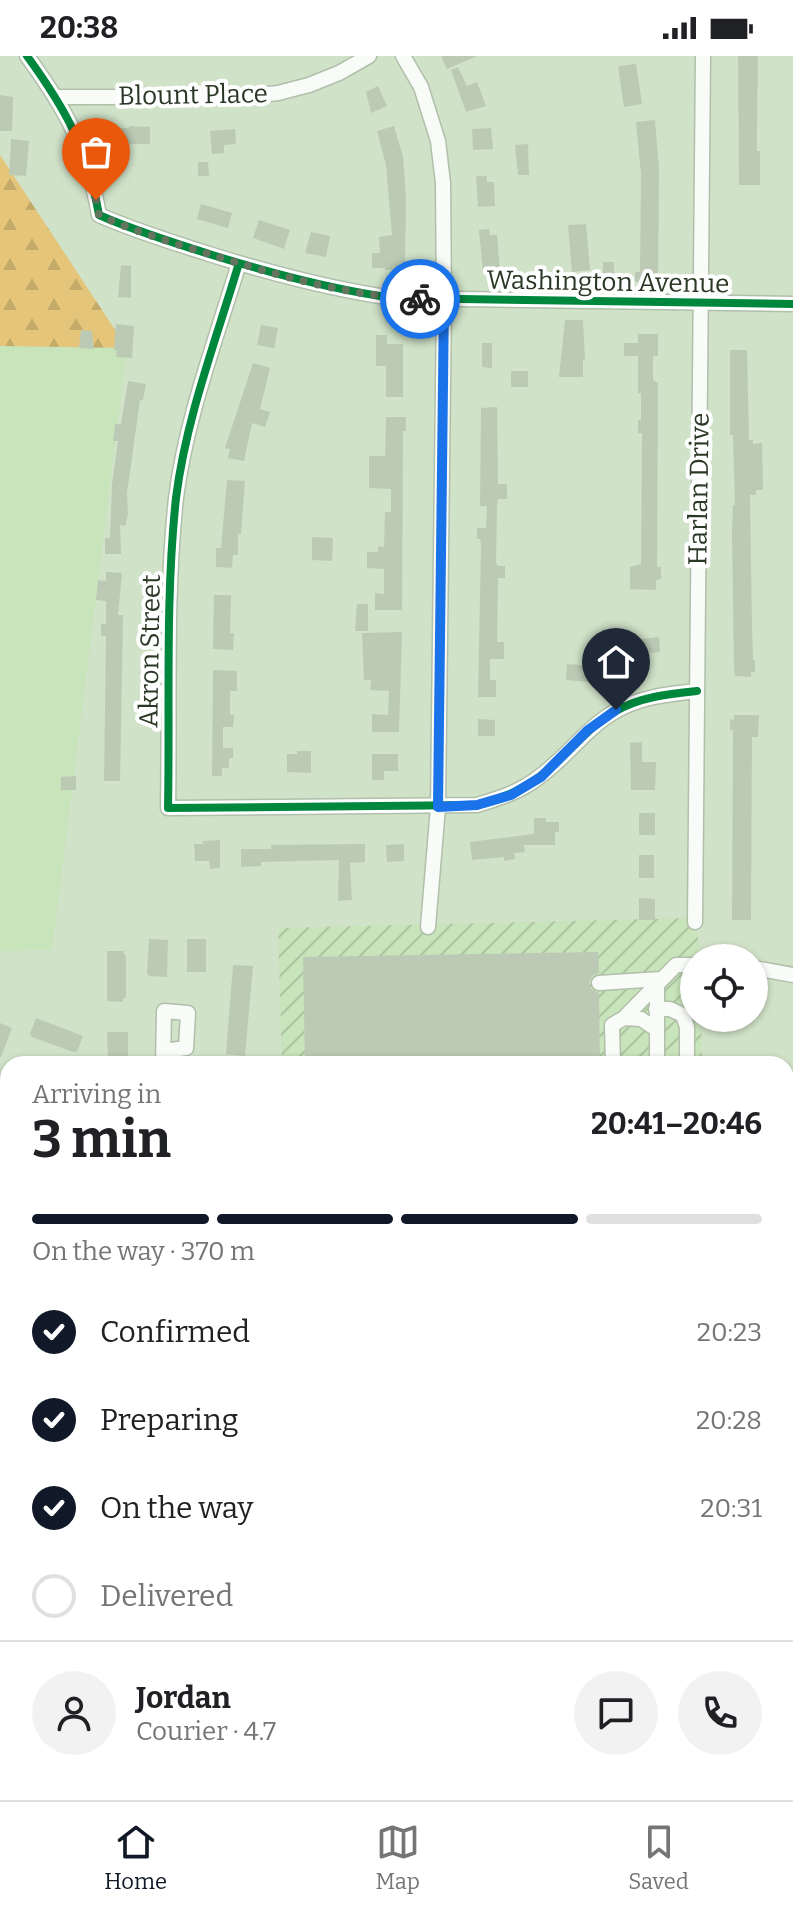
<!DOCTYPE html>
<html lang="en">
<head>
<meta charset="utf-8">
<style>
  body { margin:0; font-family:Bitter,serif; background:#f2f2f2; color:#202124; height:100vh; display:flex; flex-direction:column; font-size:30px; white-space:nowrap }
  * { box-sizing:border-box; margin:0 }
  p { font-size:26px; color:#757577 }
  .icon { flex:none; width:44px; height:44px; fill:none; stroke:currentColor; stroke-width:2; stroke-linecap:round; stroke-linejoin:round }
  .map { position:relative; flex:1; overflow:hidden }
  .panel { position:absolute; left:0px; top:1000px; width:794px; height:744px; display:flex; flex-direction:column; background:#fff; border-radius:24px 24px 0 0; box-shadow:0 2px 6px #0004 }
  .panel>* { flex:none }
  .fabs { position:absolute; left:680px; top:888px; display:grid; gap:16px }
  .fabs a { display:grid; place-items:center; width:88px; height:88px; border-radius:50%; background:#fff; box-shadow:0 2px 6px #0004; font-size:40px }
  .pin { position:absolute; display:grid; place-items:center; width:68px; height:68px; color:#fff; margin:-82px -34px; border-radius:50% 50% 50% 0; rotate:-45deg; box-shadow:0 0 8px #0007 }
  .pin .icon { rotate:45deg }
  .courier { position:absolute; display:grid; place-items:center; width:80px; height:80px; margin:-40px; border:6px solid #1a73e8; border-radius:50%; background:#fff; color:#222; box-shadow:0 2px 10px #0007 }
  .headline em { font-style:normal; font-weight:700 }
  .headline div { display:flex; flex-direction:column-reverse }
  .headline { display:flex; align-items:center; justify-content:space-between; height:136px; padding:0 32px }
  h1 { font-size:52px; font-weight:700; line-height:60px }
  .bar { display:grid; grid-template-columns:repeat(4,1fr); gap:12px 8px; align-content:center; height:96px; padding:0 32px }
  .bar i { height:10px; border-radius:6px; background:#e0e0e0 }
  .bar .selected { background:#111827 }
  .bar p { grid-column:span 4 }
  .line { display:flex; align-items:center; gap:20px; padding:0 32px; border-top:2px solid #e0e0e0 }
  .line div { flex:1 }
  .round { display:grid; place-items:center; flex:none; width:84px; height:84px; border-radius:42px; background:#f2f2f2 }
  ol { padding:0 32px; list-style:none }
  li { display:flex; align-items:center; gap:24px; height:88px }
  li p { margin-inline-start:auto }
  li .icon { padding:8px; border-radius:50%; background:#111827; color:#fff; stroke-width:4 }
  li:last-child { color:#757577 }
  li i { width:44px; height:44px; border:4px solid #e0e0e0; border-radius:50% }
  .status { display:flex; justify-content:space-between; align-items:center; height:56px; padding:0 40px; background:#fff; direction:ltr }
  .status svg { height:22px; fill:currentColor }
  .menu { display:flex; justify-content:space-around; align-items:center; height:112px; border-top:2px solid #e0e0e0; background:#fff; font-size:22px; color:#757577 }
  .menu a { display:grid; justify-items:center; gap:4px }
  .menu .selected { color:#111827 }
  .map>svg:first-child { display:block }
  .built { fill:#c8e4bb }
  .industrial { fill:url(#industrial-furrows) }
  .forest { fill:url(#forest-firs) }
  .building { fill:#bccab5 }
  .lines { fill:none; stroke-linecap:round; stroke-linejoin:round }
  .minor-casing { stroke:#b1bfab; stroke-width:17 }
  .minor { stroke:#f8fbf7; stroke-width:14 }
  .cycleway-casing { stroke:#fff; stroke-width:13 }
  .cycleway { stroke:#00873e; stroke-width:8 }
  .done { stroke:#65745e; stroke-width:8; stroke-dasharray:0 14.4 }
  .route { stroke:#1a73e8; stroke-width:10 }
  .labels { text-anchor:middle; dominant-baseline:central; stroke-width:8; stroke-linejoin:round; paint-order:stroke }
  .street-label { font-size:26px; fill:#2b3825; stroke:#fff }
</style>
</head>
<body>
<div class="status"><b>20:38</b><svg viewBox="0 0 49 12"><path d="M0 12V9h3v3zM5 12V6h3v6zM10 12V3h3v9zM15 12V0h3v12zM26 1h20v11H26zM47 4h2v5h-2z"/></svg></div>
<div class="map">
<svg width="793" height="1744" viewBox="0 0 793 1744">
  <defs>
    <pattern id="industrial-furrows" width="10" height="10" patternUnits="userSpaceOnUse" patternTransform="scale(2)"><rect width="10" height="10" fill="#c8e4bb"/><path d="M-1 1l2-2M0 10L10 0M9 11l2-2" fill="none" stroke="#acc4a1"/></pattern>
    <pattern id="forest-firs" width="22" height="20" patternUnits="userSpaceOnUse" patternTransform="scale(2)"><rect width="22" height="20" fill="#e4c57a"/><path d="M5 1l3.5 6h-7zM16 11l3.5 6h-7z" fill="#c4aa69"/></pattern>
  </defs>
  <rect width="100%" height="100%" fill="#d0e2c8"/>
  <path class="built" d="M0 290 127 292 52 894 0 895Z"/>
  <path class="industrial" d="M697 862 699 902H694V962H701L702 1008H282L278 872Z
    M786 1385H793V1744H303L302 1736H786Z"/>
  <path class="forest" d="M0 99 127 292 0 290Z
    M0 1659H8V1736H48V1744H0Z"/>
  <path class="building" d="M441 0H477L447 13Z
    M738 0H758L757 74V95H760V129H739Z
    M636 8 642 48 624 51 618 10Z
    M458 11 467 30 477 26 486 50 466 56 451 14Z
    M378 30 387 50 371 57 366 36Z
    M0 39 13 41 12 75H0Z
    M655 64 659 114 658 226H635V216H640L641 118 636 66Z
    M129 70 150 71V88H120V72H129Z
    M394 70 403 101 406 140 405 214H385V212H372V197H380L379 181 392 179 386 109 377 75Z
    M491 72 493 93 473 94 472 73Z
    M235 73 236 88 224 89V97L212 98 210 75Z
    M11 83 29 85 26 120 9 119Z
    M528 88 529 119H518L515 89Z
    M198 106H208L209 120H198Z
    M476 120H487V126H494L495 150 478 151Z
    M201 148 232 157 228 172 197 163Z
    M259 164 290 174 284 193 253 182Z
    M586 168 590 214 572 216 568 169Z
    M489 173 490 179H497L500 215 483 216 479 174Z
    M311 176 330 180 326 201 305 197Z
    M603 206H614V221H603Z
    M121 209 131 210V242L118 241Z
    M565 264H583L585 304H583V321H559Z
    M116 268 134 270 132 302 116 301 117 294H114Z
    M261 269 278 272 274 292 257 289Z
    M81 274 92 275 94 293 79 292Z
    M638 278H658V300H653V324L658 327 657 506V511H661V523L656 524V534L630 533V511L641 508 642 377H638V364H641V337H638V300H624V287H638Z
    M376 279H387V288H403V341H386V310H376Z
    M482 287H492V312L482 311Z
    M730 294H747L749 384H753V388L762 387 763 434H756V439H750L752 569 753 604H755V616H751V621L735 620 734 612 732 478 733 449H735L733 379H730Z
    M253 307 270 312 260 353 270 356 265 371 252 367 244 405 228 402 230 393 225 392Z
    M511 315H528V331H511Z
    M128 325 146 328 143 344H140L127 437 128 459 125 470 120 469 121 498H105V482H110L112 428 118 385H113L115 368H121Z
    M497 351 498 428H507V443H498L497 450 496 507 498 510H505V522H498L497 586H504V603H490V624H496V641H478L481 489 480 483H477V472H486L487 450H480L481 352Z
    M386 361H406V375H403L402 554H375V537L384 538V513L367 512V496H378V490L384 491 385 456H391V433L369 432V400H385Z
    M227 424 245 425 241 478H238V499H233L232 512 216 511V492H221Z
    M312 481 333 482 332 505 312 504Z
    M106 516 122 517 118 559H123L120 725H104L106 580H101V568H106V545L96 544 98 524 106 525Z
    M214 539H231L230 577H234L233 594 213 593Z
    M357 548H368V575H355Z
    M402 576 399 676H372V658L388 659 389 635 370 634 371 624H364L362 577Z
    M659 581 660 596 633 599 632 584Z
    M595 585 609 587 608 594 621 595 619 615 592 613Z
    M567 608 591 610 589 626 566 624Z
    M213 614 237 615V635H230V659H234L233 671H223V692H233V702H229V712H222V720H212Z
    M734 659H759L758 681H752L751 864H732L733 674H730V663L734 664Z
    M478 663 495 664V680H478Z
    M642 686V706H656L655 734H631L630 687Z
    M297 695H311V717L287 716V698H297Z
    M372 698H398V715H384V724H372Z
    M76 720V734H61V721Z
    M639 757H655V779H639Z
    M534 762H546V766H559V776H555V789H524L525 796 514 797 515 803 504 805V801L472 804 470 786 534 778Z
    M220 784V812L210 813 209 805H195L194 788H203V785Z
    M365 788V806L350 807 352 844 338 845 339 804 261 806V810L241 811V793H271V789Z
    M404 788V805L387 806 386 789Z
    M639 799H654V822H639Z
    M639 842 655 843V864H639Z
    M149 883 168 884 167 921 149 920 147 918Z
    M187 883H206V916H187Z
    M107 895H124V899H126V942H123V946L107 945Z
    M598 896 599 917 593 919 589 927 591 933 599 937 600 1008H305L303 901Z
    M233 909 253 910 245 1000 226 998Z
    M36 962 83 980 77 996H73L32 981 30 978Z
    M0 967 12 972 1 1001H0Z
    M107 976H128V1008H108Z"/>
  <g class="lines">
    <defs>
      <path id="minor" d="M27 0C67 55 87 92 99 159 135 175 172 186 209 198 270 217 329 233 393 242L793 248
        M403 0 421 31 438 85 443 127 444 244 438 751 428 871
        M57 41H242L278 37 309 29 339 17 369 0
        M239 207C216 284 186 362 176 442 165 544 170 649 168 752L477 749C500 742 520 736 539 721 566 702 585 673 614 656 639 641 668 638 697 635
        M695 866 703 0
        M754 912 793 919
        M599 927 661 923
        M656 953H670L683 959 687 971V1008
        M624 962 641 963 656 973
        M163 1008 164 955 188 957 186 992 164 995
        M613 1008 612 969 624 962 676 909H694
        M657 1008V927
        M0 1031 8 1032
        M786 1118H793
        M786 1149V1174
        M786 1369 793 1368
        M786 1398H793
        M786 1434 793 1433
        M0 1597H8
        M176 1744V1736
        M315 1744V1736"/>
    </defs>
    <use href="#minor" class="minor-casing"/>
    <use href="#minor" class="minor"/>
    <defs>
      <path id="cycleway" d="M27 0C67 55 87 92 99 159 135 175 172 186 209 198 270 217 329 233 393 242L793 248
        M239 207C216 284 186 362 176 442 165 544 170 649 168 752L477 749C500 742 520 736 539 721 566 702 585 673 614 656 639 641 668 638 697 635"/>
    </defs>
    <use href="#cycleway" class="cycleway-casing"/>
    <use href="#cycleway" class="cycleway"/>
  </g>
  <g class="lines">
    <path class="done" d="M96 144 99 159C138 177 180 189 222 202 287 222 351 240 420 243"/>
    <path class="route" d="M420 243 444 244 438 751 477 749 511 739 541 721 588 674 616 654"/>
  </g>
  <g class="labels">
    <g class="street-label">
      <text transform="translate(193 39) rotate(-1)">Blount Place</text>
      <text transform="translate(608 226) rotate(1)">Washington Avenue</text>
      <text transform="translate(699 433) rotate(-89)">Harlan Drive</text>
      <text transform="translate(150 595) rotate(-89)">Akron Street</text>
    </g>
  </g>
</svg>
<div class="fabs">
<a><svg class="icon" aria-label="locate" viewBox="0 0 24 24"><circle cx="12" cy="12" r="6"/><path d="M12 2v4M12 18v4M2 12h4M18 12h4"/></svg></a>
</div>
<div class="pin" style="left:96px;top:144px;background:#ea580c"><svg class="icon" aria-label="bag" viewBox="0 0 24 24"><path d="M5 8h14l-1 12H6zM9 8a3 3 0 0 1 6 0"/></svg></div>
<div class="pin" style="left:616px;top:654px;background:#1f2937"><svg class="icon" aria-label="home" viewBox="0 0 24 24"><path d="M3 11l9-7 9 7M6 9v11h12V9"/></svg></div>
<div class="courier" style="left:420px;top:243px"><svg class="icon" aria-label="bike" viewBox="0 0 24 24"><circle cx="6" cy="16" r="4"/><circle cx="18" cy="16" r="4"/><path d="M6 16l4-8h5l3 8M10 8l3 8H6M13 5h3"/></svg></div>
<section class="panel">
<div class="headline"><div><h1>3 min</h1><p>Arriving in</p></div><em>20:41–20:46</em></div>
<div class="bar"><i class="selected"></i><i class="selected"></i><i class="selected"></i><i></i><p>On the way · 370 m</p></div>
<ol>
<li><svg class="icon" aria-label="check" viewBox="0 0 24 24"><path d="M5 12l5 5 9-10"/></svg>Confirmed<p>20:23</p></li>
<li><svg class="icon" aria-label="check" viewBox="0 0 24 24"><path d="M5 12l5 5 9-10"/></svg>Preparing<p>20:28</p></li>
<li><svg class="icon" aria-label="check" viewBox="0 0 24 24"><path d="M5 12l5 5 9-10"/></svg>On the way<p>20:31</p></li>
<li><i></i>Delivered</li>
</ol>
<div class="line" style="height:144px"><a class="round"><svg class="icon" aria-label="person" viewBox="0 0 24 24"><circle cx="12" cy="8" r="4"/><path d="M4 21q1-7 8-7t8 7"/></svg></a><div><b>Jordan</b><p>Courier · 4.7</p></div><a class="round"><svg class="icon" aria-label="chat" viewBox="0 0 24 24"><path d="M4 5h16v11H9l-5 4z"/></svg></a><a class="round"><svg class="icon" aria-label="phone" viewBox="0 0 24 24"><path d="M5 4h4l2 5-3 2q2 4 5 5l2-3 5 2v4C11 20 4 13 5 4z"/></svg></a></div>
</section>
</div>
<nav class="menu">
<a class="selected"><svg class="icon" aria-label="home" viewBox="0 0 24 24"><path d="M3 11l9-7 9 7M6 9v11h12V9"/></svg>Home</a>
<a><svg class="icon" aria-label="map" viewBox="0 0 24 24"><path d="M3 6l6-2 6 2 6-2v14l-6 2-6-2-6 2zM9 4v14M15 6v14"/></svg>Map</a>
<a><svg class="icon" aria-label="saved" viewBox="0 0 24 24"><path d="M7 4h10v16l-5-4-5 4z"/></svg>Saved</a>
</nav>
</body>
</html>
